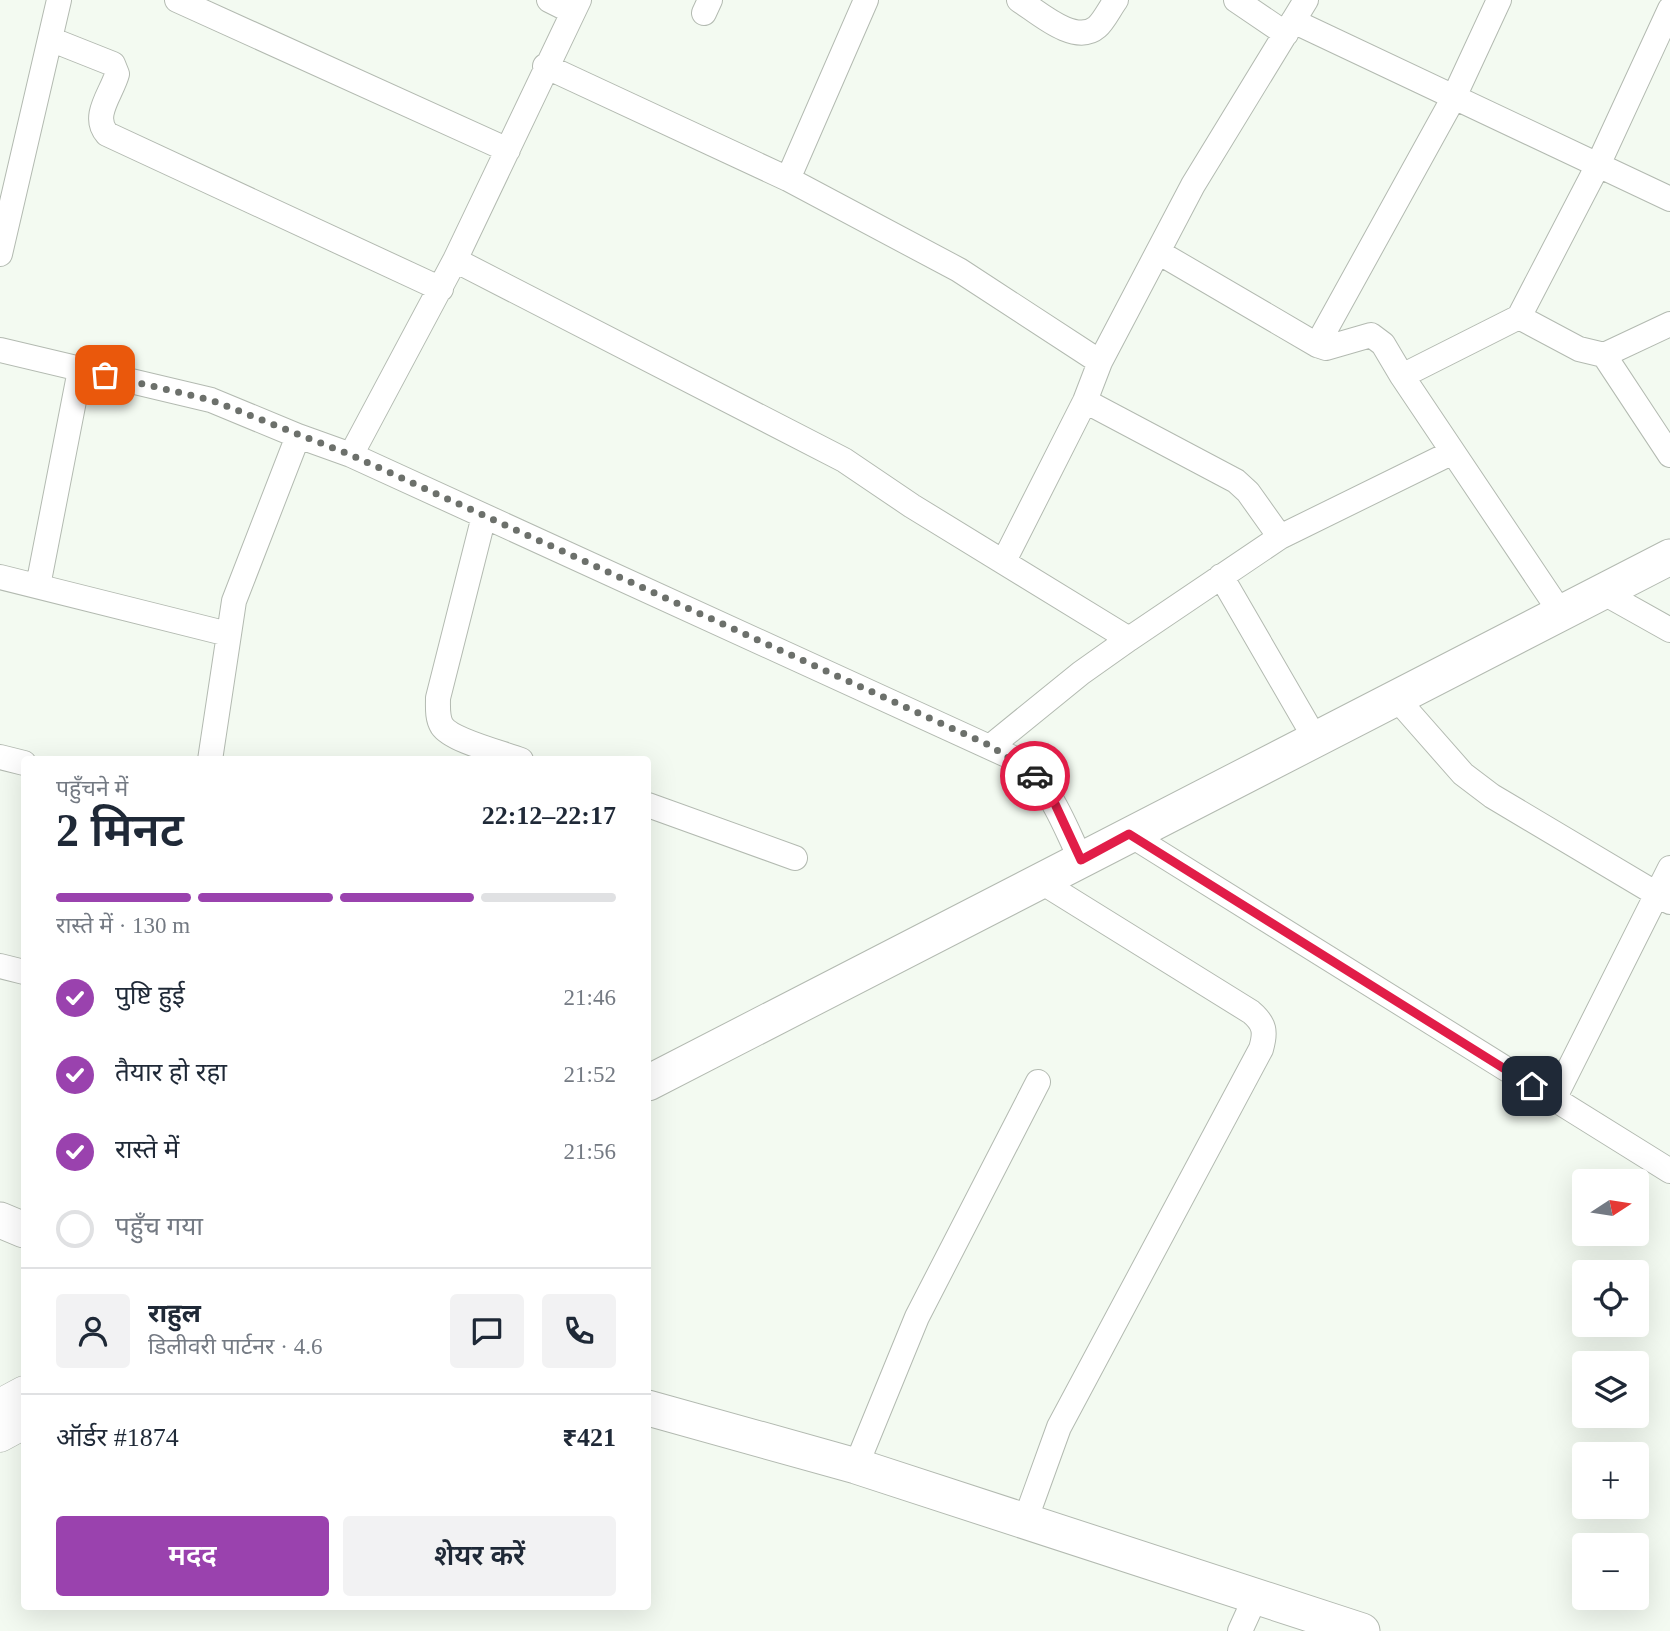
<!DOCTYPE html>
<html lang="hi">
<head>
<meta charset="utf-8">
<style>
  body { margin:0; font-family:"Times New Roman","Noto Sans Devanagari",serif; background:#f2f2f3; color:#1f2937; height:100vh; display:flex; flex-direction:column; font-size:26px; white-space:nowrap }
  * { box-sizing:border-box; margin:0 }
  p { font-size:23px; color:#747a83 }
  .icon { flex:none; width:38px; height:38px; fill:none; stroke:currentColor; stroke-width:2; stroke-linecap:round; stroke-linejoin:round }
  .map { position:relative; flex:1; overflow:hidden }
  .panel { position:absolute; left:21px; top:756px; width:630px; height:854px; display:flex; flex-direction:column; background:#fff; border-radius:7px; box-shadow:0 7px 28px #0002 }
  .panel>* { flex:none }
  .needle { width:46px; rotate:78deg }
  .tools { position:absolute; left:1572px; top:1169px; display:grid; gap:14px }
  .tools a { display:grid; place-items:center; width:77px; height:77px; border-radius:7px; background:#fff; box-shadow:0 7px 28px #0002; font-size:35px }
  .pin { position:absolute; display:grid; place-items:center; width:60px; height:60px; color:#fff; margin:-30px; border-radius:14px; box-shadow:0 4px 10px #0006 }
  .courier { position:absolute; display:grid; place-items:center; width:70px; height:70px; margin:-35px; border:5px solid #e11d48; border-radius:50%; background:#fff; color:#222; box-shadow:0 2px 9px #0007 }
  .head em { font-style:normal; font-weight:600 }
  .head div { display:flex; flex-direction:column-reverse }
  .head { display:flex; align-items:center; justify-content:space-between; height:119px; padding:0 35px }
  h1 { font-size:46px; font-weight:600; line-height:52px }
  .bar { display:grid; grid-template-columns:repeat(4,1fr); gap:10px 7px; align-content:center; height:84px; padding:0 35px }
  .bar i { height:9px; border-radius:5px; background:#e0e1e3 }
  .bar .current { background:#9a42ae }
  .bar p { grid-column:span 4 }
  .line { display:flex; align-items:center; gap:18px; padding:0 35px; border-top:2px solid #e0e1e3 }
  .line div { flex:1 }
  .round { display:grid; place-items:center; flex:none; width:74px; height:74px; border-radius:7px; background:#f2f2f3 }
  ol { padding:0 35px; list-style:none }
  li { display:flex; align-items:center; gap:21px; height:77px }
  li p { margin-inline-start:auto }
  li .icon { padding:7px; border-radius:50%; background:#9a42ae; color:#fff; stroke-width:4 }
  li:last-child { color:#747a83 }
  li i { width:38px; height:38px; border:4px solid #e0e1e3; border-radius:50% }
  .primary-button { display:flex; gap:14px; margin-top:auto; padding:14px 35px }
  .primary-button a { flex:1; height:80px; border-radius:7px; background:#9a42ae; color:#fff; font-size:28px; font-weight:600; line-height:80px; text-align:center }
  .primary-button a+a { background:#f2f2f3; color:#1f2937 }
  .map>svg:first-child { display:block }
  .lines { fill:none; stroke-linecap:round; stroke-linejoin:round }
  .minor-casing { stroke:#b3bab1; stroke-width:26 }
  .tertiary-casing { stroke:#b3bab1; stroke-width:33 }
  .secondary-casing { stroke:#b3bab1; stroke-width:37 }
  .minor { stroke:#fff; stroke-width:24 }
  .tertiary { stroke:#fff; stroke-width:32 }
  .secondary { stroke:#fff; stroke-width:35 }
  .done { stroke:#6c706b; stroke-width:7; stroke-dasharray:0 12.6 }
  .route { stroke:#e11d48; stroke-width:9 }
</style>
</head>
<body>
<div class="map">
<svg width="1670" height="1631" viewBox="0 0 1670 1631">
  <rect width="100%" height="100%" fill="#f3faf1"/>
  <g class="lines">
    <defs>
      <path id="minor" d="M177 0 508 150
        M549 0 573 12
        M1019 0C1038 12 1075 46 1097 27 1104 21 1110 8 1116 0
        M1236 0 1286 34
        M704 13 710 0
        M1293 21 1598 165 1670 9
        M50 39 113 64 117 74C112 93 91 116 107 134L441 289
        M545 66 788 179 959 270 1100 362
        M788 179 866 0
        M1158 252 1317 345 1326 348 1371 335 1383 344 1402 376 1519 317 1579 349 1604 355 1670 324
        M0 254 59 0
        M455 260 844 460 912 506 1129 639 1280 537 1453 452
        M1519 317 1598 165 1670 199
        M1317 345 1454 97 1499 0
        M0 350 211 400 298 436
        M1604 355 1670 455
        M1402 376 1561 613
        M1085 401 1236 481 1248 492 1280 537
        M351 455 455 260 579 0
        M484 516 438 698C438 707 437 718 442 726 452 741 503 753 521 760
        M1004 561 1085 401 1100 362 1193 185 1306 0
        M1221 576 1316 740
        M0 577 228 634
        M38 586 80 370
        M1604 593 1670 630
        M1397 699 1463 774 1492 796 1670 902
        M991 746 1081 673 1129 639
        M0 757 24 763
        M210 760 234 601 298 436 351 455 1011 757C1052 786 1060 816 1081 860
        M648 805 795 858
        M1129 834 1670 1171
        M0 966 24 972
        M1554 1099 1670 868
        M856 1466 917 1317 1038 1082
        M1025 1521 1059 1427 1261 1049C1266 1032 1265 1024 1251 1012L1040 881
        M1240 1631 1255 1598"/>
      <path id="tertiary" d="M0 1405 24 1392
        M0 1436 24 1423"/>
      <path id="secondary" d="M648 1083 1670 557
        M0 1220 24 1230
        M648 1408 856 1466 1362 1631"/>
    </defs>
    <use href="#minor" class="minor-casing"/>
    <use href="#tertiary" class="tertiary-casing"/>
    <use href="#secondary" class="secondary-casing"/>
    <use href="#minor" class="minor"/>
    <use href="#tertiary" class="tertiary"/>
    <use href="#secondary" class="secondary"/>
  </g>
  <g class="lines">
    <path class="done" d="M105 375 211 400 351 455 991 746 1035 776"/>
    <path class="route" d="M1035 776 1049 791 1081 860 1129 834 1532 1086"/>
  </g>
</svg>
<div class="tools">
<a><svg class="needle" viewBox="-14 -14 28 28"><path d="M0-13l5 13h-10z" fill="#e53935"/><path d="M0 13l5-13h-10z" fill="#747a83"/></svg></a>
<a><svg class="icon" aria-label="locate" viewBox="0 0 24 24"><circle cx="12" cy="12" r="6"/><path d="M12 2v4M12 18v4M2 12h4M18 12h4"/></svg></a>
<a><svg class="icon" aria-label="layers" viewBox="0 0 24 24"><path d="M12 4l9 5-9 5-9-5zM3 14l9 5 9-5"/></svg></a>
<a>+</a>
<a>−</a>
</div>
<div class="pin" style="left:105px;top:375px;background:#ea580c"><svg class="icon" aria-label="bag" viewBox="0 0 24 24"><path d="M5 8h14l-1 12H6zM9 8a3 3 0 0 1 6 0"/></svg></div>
<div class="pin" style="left:1532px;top:1086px;background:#1f2937"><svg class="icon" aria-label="home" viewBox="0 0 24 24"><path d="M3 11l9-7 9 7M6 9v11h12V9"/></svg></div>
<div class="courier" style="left:1035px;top:776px"><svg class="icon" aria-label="car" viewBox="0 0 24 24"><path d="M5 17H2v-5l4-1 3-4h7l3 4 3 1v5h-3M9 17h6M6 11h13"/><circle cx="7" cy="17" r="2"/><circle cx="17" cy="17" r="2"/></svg></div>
<section class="panel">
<div class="head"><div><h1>2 मिनट</h1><p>पहुँचने में</p></div><em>22:12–22:17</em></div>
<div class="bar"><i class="current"></i><i class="current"></i><i class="current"></i><i></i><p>रास्ते में · 130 m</p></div>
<ol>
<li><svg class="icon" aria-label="check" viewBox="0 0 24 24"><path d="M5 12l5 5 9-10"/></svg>पुष्टि हुई<p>21:46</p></li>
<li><svg class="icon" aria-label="check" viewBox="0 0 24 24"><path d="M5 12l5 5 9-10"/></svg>तैयार हो रहा<p>21:52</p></li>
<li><svg class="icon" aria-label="check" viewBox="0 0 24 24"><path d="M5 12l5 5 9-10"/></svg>रास्ते में<p>21:56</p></li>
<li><i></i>पहुँच गया</li>
</ol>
<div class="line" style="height:126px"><a class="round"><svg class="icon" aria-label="person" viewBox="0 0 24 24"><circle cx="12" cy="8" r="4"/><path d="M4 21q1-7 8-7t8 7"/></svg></a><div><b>राहुल</b><p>डिलीवरी पार्टनर · 4.6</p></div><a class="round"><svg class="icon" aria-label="chat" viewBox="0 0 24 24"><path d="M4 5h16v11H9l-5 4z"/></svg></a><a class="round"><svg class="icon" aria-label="phone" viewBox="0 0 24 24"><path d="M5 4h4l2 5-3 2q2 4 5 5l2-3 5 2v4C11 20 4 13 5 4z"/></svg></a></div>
<div class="line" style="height:91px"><div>ऑर्डर #1874</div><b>₹421</b></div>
<div class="primary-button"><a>मदद</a><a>शेयर करें</a></div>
</section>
</div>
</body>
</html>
